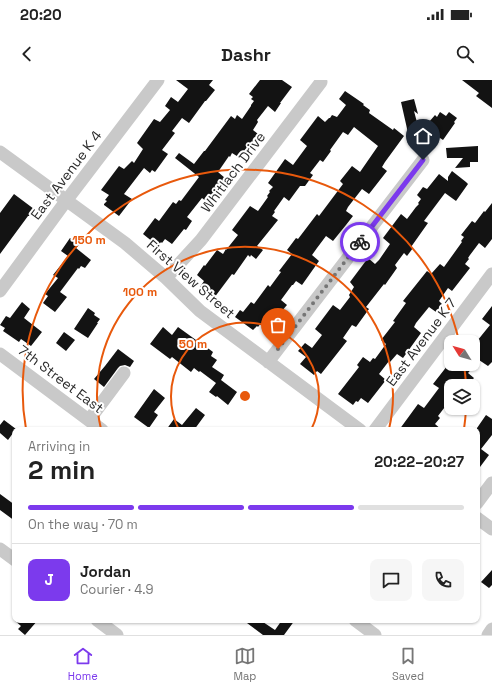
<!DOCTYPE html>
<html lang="en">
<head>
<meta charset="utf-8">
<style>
  body { margin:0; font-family:"Space Grotesk",sans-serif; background:#f6f6f6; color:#222; height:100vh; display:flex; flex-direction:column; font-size:15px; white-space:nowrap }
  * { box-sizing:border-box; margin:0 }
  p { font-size:13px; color:#767676 }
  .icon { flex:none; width:22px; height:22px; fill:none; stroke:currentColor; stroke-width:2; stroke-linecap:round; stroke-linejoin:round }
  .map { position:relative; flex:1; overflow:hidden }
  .details { position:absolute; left:12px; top:347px; width:468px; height:196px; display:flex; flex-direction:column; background:#fff; border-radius:8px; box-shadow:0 1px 3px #0004 }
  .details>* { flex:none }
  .needle { width:26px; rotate:307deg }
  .fabs { position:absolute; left:444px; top:255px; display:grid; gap:8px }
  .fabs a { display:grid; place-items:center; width:36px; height:36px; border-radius:8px; background:#fff; box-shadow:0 1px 3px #0004; font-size:20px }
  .pin { position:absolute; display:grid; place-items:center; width:34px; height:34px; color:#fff; margin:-41px -17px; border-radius:50% 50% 50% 0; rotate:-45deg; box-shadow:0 0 4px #0007 }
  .pin .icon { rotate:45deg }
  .courier { position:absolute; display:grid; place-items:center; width:40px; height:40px; margin:-20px; border:3px solid #7c3aed; border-radius:50%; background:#fff; color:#222; box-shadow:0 1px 5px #0007 }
  .overview em { font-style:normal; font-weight:700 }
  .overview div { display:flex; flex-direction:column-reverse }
  .overview { display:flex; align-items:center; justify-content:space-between; height:68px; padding:0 16px }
  h1 { font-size:26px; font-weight:700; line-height:30px }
  .bar { display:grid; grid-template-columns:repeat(4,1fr); gap:6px 4px; align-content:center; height:48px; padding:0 16px }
  .bar i { height:5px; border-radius:3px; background:#e0e0e0 }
  .bar .active { background:#7c3aed }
  .bar p { grid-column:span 4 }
  .line { display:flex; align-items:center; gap:10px; padding:0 16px; border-top:1px solid #e0e0e0 }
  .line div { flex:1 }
  .round { display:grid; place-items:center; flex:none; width:42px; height:42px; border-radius:8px; background:#f6f6f6 }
  .status { display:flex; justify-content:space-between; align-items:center; height:28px; padding:0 20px; background:#fff; direction:ltr }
  .status svg { height:11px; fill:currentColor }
  header { display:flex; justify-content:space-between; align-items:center; height:52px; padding:0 16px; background:#fff; font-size:18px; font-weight:700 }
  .dock { display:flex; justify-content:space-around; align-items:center; height:56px; border-top:1px solid #e0e0e0; background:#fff; font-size:11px; color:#767676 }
  .dock a { display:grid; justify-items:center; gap:2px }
  .dock .active { color:#7c3aed }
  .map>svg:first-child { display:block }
  .building { fill:#131313 }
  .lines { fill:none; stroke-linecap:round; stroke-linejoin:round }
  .minor { stroke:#c9c9c9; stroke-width:13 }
  .done { stroke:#767676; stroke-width:4; stroke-dasharray:0 7.2 }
  .route { stroke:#7c3aed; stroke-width:5 }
  .ring { fill:none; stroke:#e8590c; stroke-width:2 }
  .labels { text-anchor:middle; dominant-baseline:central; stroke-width:4; stroke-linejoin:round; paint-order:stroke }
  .street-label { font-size:14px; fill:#2c2c2c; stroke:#fff }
  .centre { fill:#e8590c; stroke:#fff; stroke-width:2 }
  .ring-label { font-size:12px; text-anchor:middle; font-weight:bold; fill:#e8590c; stroke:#fff; stroke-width:4; stroke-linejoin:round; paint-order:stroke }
</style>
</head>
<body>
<div class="status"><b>20:20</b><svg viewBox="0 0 49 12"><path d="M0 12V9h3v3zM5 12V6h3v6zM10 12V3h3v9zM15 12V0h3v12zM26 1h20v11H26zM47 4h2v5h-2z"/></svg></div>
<header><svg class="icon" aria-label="back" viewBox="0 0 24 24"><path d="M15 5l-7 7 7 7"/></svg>Dashr<svg class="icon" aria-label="search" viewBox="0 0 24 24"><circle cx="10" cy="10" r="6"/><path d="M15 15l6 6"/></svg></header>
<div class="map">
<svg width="492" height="555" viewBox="0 0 492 555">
  <rect width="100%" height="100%" fill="#fff"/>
  <path class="building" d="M176 0H213L209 5 215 10 206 21H205L189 43 182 38 172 51 175 53 162 70 168 74 155 92 152 90 150 93 144 88 124 114 132 119 119 136 104 125V124L107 121 105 120 109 115 101 110 119 86 124 89 132 81 134 83 143 69 137 63 154 39 160 42 170 30 165 26 171 17 178 22 188 9Z
    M260 0H282L292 7 280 23H281L275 32 268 26 257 40 258 42 253 50 258 54 240 78 232 73 230 77 229 76 218 92 225 98 207 122 202 118 187 137 192 141 186 150 184 149 172 164 165 159 162 163 161 162 158 166 143 154 155 138 159 141 173 122 176 124 179 120 181 121 199 97 175 78 179 73 194 84 204 71H205L231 36 235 39 237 35 242 39 251 26V25L254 21 251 19 253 17 249 14Z
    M462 0H492V28L476 16 479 13Z
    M345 11 364 24 363 25 370 30 369 33 393 50 394 48 404 56 385 82 382 87 387 91 369 114 362 109 348 127 346 131 353 136 346 145 333 161 326 156 317 168 312 175 319 181 302 205 296 201 293 205H292L281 220 287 225 280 233H279L268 248 261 243 258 247 257 246 253 250 235 237 240 230 243 232 251 222 254 224 268 205 270 207 281 192 279 191 292 174 287 170 296 158 298 159 317 134 319 136 343 104 340 101 352 86 360 92 378 66 354 47 348 55 343 52 330 70 331 71 323 82 320 80 310 93 313 95 305 106H300L289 121 284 117 274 131 275 132 272 136 278 140 257 166 263 170 256 179 251 175 250 177 248 175 234 195 232 194 214 218 200 207 204 201 197 195 204 185 205 186 217 170 223 174 226 169V170L238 155 232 150 250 126 258 131 268 117 267 116 270 112 269 111 273 107 268 103 285 79 293 85 307 66 300 60 318 36 325 42 329 38H330L332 35 337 37 346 25 339 19Z
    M414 19 418 34 414 31 419 50 408 53 401 22Z
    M440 32 446 36 449 32 457 38 454 42 455 43 443 60 434 54 437 49 429 42 435 35 437 37Z
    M478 66V82H470V87L455 88 463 78H447L446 68Z
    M452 91 466 102 468 104 456 121 445 113 424 141 428 143 411 167 413 168 407 176 404 173 395 185 397 188 385 205 384 204 366 227 369 229 356 247 352 245 343 258 347 261 321 294 317 291 314 295 300 284 306 277 298 271 305 263 312 268 322 255 315 249 333 225 340 230 350 217 349 215 354 207 350 202 368 178 375 184 379 180 390 164 383 158 401 134 407 139 416 127 419 124 418 123 421 119 417 115 423 107 427 109 439 94 448 101V97Z
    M14 114 34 129 29 136H28L0 174V133Z
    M492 123V159L485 168 479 163 470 175 468 178 469 179 465 184 470 188 452 211 448 208 439 221 442 224 436 232 429 227 416 243 414 247 421 253 403 278 397 274 390 282 389 281 379 294 386 300 368 323 361 318 358 322 356 321 353 325 338 314 359 287 357 285 363 277 370 282 373 278 375 279 386 264 381 260 395 242 393 241 406 223 403 221 427 191 431 194 440 184 444 187 462 162 461 161 464 157 461 155 472 141 475 143 484 131 485 132Z
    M70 158 79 165 76 168 91 180 85 188 81 186 79 189 78 188 60 212 67 217 55 232 43 223 48 216 45 214 58 198 53 195 68 176 61 171Z
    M22 222 30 229 24 238 42 252 31 266 21 259 19 262 3 251 5 248 0 245 6 236 10 238Z
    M492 226V282L488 286 479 280 468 293 474 298 467 306H451V319L438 336 440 338 435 344 442 350H399L418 324 424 328 439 308 433 304 451 281V284H473V266L490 245 482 239Z
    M88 228 95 233 94 235 100 239 97 243H98L88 258 74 249Z
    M163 247 172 255 178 247 196 260H197L213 272 211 276 217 280 212 287 224 295 221 300 237 312 228 325 217 316 216 317 209 312 216 303 200 291 199 292 194 288 191 292 172 277 170 279 150 264Z
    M64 252 75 260 66 271 56 263Z
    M118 269 134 281 130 287 125 285 120 286 118 288 104 307 94 299 105 286Z
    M154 309 165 318 154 332 158 335 149 348 134 337Z
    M196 328 205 335 194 350H166L174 339 182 345Z
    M486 335 492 339V355L481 369 489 375 477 391V348Z
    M4 340 16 349 8 360 0 353V345Z
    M0 414 15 425V441L0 430Z
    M492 490V505L489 508 481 502Z
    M14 540H38L25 555 18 549 21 546Z
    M243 540H260L275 550 282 540H295L284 555H263Z"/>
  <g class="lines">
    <path class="minor" d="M0 72 125 163 166 198 200 231 360 350
      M166 198 201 160 321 2
      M0 211 66 121 158 0
      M0 274 102 350
      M268 282 423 80
      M89 340 124 293
      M375 350 492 194
      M477 423 492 403
      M477 438 492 449
      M0 469 15 480
      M97 540 117 555
      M355 540 375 555
      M488 555 492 549"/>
  </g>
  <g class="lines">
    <path class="done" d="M278 269 360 162"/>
    <path class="route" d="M360 162 423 80"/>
  </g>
  <g class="ring">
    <path d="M179 350A74 74 0 1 1 311 350"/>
    <path d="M101 349A148 148 0 1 1 389 349"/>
    <path d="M466 329A221 221 0 0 1 464 349M26 349A221 221 0 0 1 459 261M464 285A221 221 0 0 1 466 304"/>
  </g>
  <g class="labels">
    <g class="street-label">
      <text transform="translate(233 92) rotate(-53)">Whitlach Drive</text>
      <text transform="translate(66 95) rotate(-53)">East Avenue K 4</text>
      <text transform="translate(191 199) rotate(41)">First View Street</text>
      <text transform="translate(421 262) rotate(-53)">East Avenue K 7</text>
      <text transform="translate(61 299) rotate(37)">7th Street East</text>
    </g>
  </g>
  <circle cx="245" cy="316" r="6" class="centre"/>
  <g class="ring-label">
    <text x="89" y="164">150 m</text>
    <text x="140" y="216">100 m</text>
    <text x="193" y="268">50 m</text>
  </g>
</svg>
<div class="fabs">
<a><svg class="needle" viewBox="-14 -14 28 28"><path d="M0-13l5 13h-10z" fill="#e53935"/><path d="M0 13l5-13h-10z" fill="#767676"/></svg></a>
<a><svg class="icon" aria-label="layers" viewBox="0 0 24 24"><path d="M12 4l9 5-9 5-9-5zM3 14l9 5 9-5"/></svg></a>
</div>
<div class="pin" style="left:278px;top:269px;background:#ea580c"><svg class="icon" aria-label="bag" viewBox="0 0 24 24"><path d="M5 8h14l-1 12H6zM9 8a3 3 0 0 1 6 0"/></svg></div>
<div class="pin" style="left:423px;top:80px;background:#1f2937"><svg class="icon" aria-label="home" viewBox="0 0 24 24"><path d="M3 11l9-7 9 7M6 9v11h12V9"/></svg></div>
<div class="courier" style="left:360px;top:162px"><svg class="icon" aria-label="bike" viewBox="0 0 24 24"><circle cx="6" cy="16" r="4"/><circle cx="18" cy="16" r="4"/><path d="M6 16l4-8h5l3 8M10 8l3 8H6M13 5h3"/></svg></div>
<section class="details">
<div class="overview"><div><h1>2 min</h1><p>Arriving in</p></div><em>20:22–20:27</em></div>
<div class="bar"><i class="active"></i><i class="active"></i><i class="active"></i><i></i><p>On the way · 70 m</p></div>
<div class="line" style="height:72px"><b class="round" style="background:#7c3aed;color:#fff">J</b><div><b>Jordan</b><p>Courier · 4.9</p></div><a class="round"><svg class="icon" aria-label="chat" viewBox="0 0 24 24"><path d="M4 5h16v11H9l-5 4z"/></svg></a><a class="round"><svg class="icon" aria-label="phone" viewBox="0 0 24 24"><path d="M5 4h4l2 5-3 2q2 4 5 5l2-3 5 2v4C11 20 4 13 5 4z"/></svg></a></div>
</section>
</div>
<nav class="dock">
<a class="active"><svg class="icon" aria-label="home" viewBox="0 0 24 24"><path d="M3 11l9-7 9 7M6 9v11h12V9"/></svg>Home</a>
<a><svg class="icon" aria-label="map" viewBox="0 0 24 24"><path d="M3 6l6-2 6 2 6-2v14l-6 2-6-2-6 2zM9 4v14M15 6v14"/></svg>Map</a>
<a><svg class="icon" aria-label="saved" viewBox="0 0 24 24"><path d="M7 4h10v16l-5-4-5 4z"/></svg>Saved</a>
</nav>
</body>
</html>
